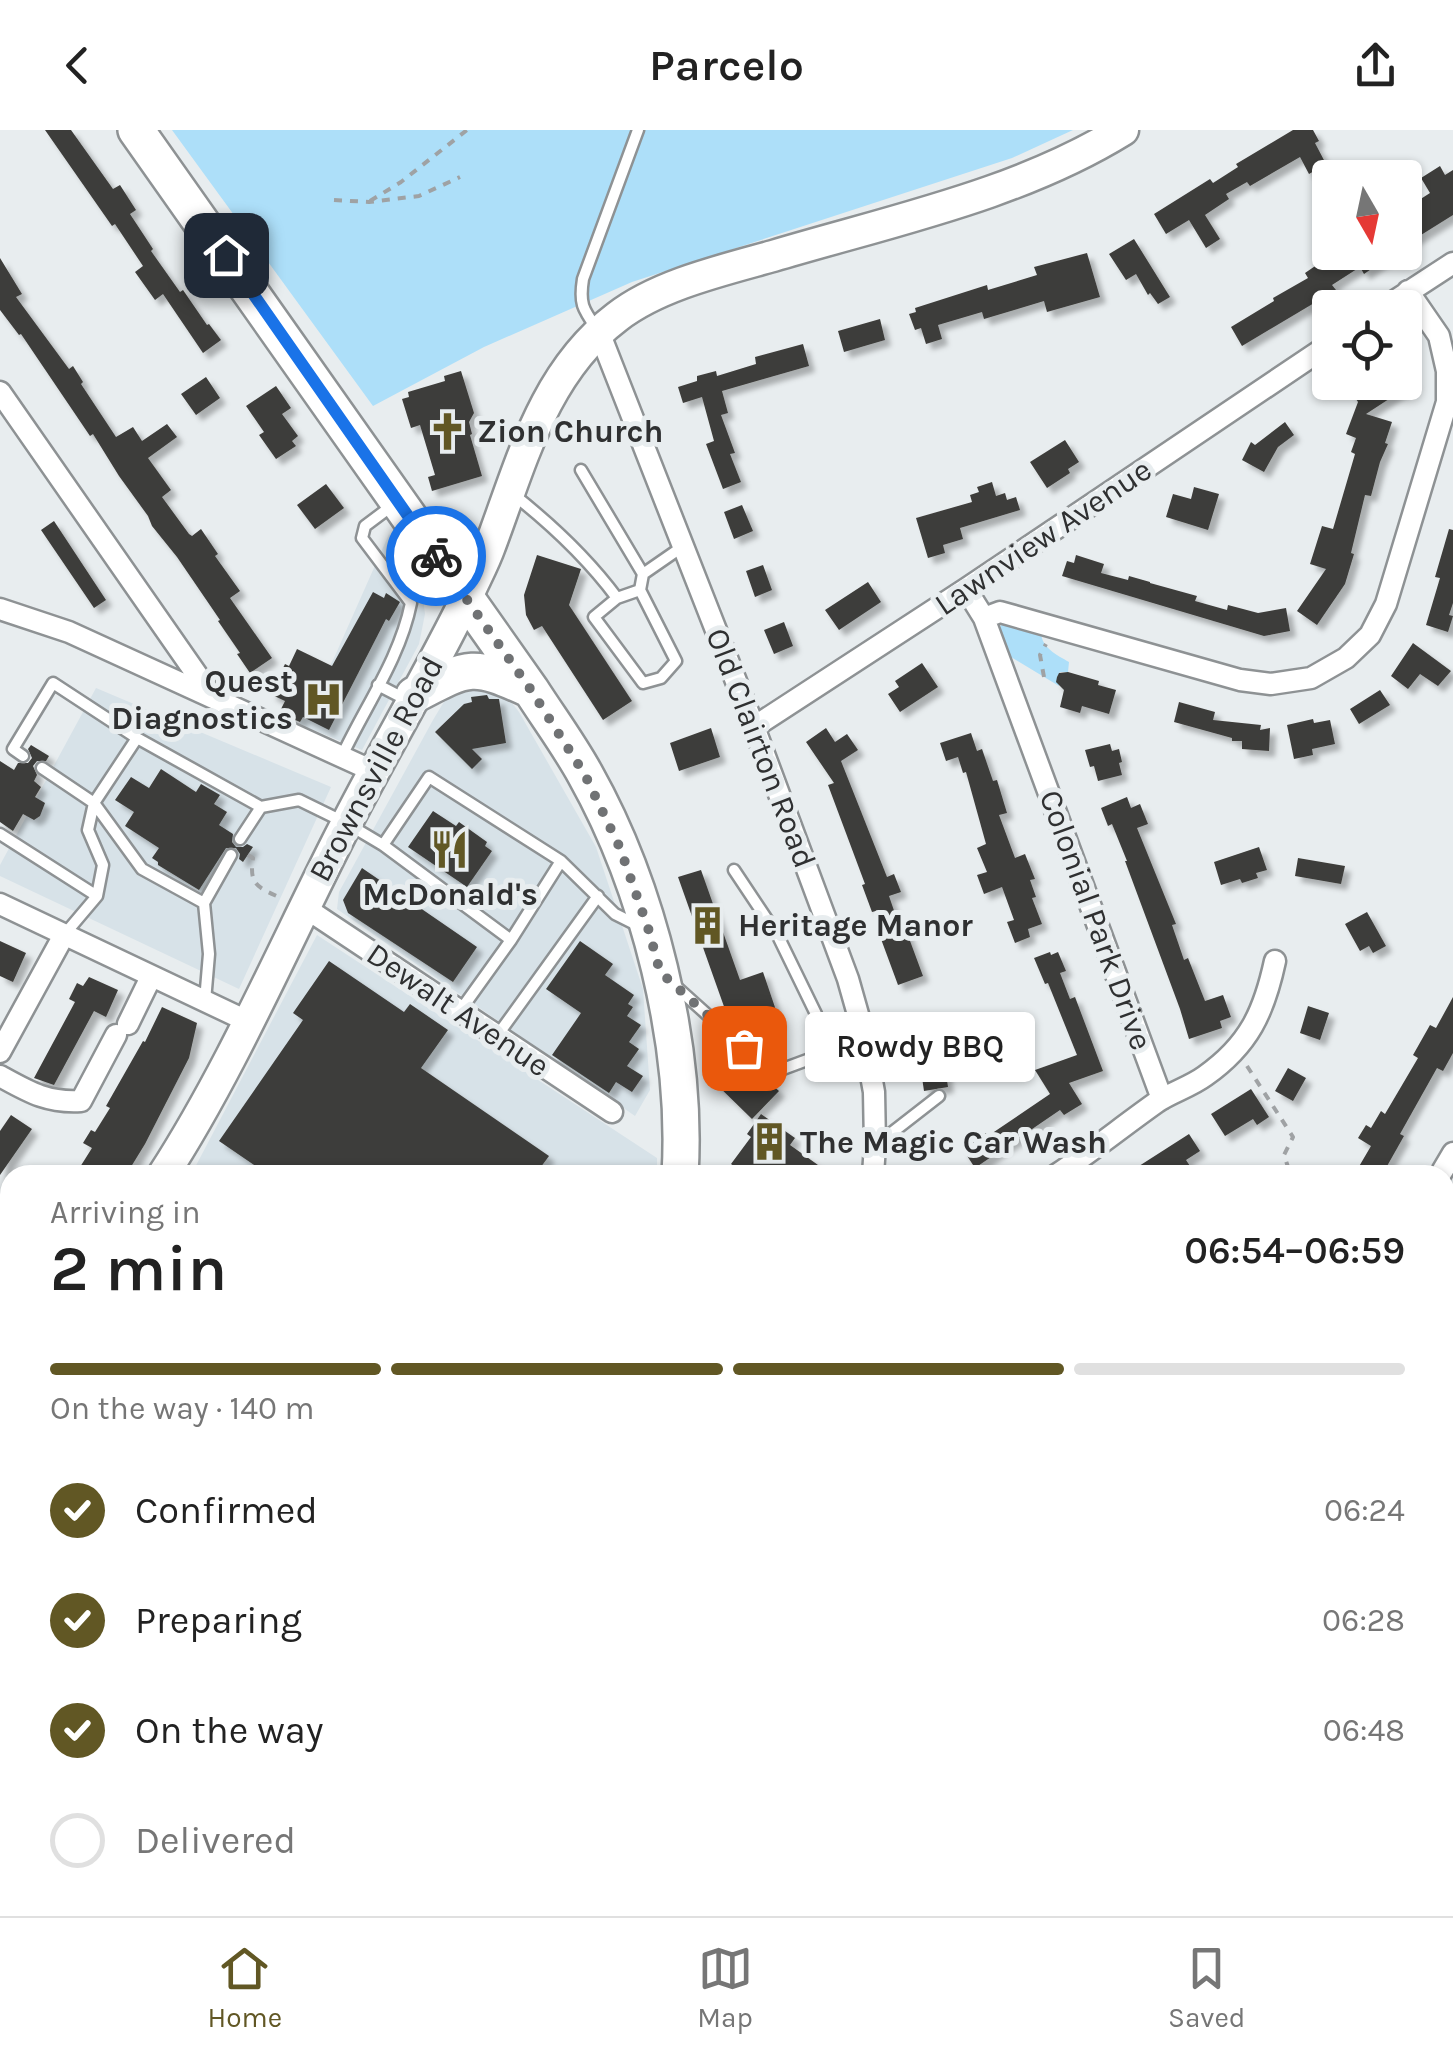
<!DOCTYPE html>
<html lang="en">
<head>
<meta charset="utf-8">
<style>
  body { margin:0; font-family:Karla,sans-serif; background:#f2f2f2; color:#222; height:100vh; display:flex; flex-direction:column; font-size:38px; white-space:nowrap }
  * { box-sizing:border-box; margin:0 }
  p { font-size:32px; color:#767676 }
  .icon { flex:none; width:55px; height:55px; fill:none; stroke:currentColor; stroke-width:2; stroke-linecap:round; stroke-linejoin:round }
  .map { position:relative; flex:1; overflow:hidden }
  .panel { position:absolute; left:0px; top:1035px; width:1455px; height:752px; display:flex; flex-direction:column; background:#fff; border-radius:30px 30px 0 0; box-shadow:0 2px 8px #0004 }
  .panel>* { flex:none }
  .needle { width:65px; rotate:171deg }
  .buttons { position:absolute; left:1312px; top:30px; display:grid; gap:20px }
  .buttons a { display:grid; place-items:center; width:110px; height:110px; border-radius:10px; background:#fff; box-shadow:0 2px 8px #0004; font-size:50px }
  .pin { position:absolute; display:grid; place-items:center; width:85px; height:85px; color:#fff; margin:-42px; border-radius:20px; box-shadow:0 5px 15px #0006 }
  .courier { position:absolute; display:grid; place-items:center; width:100px; height:100px; margin:-50px; border:8px solid #1a73e8; border-radius:50%; background:#fff; color:#222; box-shadow:0 2px 12px #0007 }
  .bubble { position:absolute; height:70px; border-radius:10px; background:#fff; box-shadow:0 2px 8px #0004; font-size:32px; font-weight:600; line-height:70px; text-align:center }
  .headline em { font-style:normal; font-weight:600 }
  .headline div { display:flex; flex-direction:column-reverse }
  .headline { display:flex; align-items:center; justify-content:space-between; height:170px; padding:0 50px }
  h1 { font-size:65px; font-weight:600; line-height:75px }
  .bar { display:grid; grid-template-columns:repeat(4,1fr); gap:15px 10px; align-content:center; height:120px; padding:0 50px }
  .bar i { height:12px; border-radius:8px; background:#e0e0e0 }
  .bar .current { background:#615724 }
  .bar p { grid-column:span 4 }
  ol { padding:0 50px; list-style:none }
  li { display:flex; align-items:center; gap:30px; height:110px }
  li p { margin-inline-start:auto }
  li .icon { padding:10px; border-radius:50%; background:#615724; color:#fff; stroke-width:4 }
  li:last-child { color:#767676 }
  li i { width:55px; height:55px; border:5px solid #e0e0e0; border-radius:50% }
  header { display:flex; justify-content:space-between; align-items:center; height:130px; padding:0 50px; background:#fff; font-size:45px; font-weight:600 }
  .tabs { display:flex; justify-content:space-around; align-items:center; height:140px; border-top:2px solid #e0e0e0; background:#fff; font-size:28px; color:#767676 }
  .tabs a { display:grid; justify-items:center; gap:5px }
  .tabs .current { color:#615724 }
  .map>svg:first-child { display:block }
  .built { fill:#d7e2e8 }
  .green { fill:#addff9 }
  .building { fill:#3e3d3a; filter:url(#shadow) }
  .lines { fill:none; stroke-linecap:round; stroke-linejoin:round }
  .service-casing { stroke:#8e9294; stroke-width:15 }
  .minor-casing { stroke:#8e9294; stroke-width:25 }
  .secondary-casing { stroke:#8e9294; stroke-width:35 }
  .trunk-casing { stroke:#8e9294; stroke-width:40 }
  .path { stroke:#9fa2a4; stroke-width:4; stroke-dasharray:8 8; stroke-linecap:butt }
  .service { stroke:#fff; stroke-width:10 }
  .minor { stroke:#fff; stroke-width:20 }
  .secondary { stroke:#fff; stroke-width:30 }
  .trunk { stroke:#fff; stroke-width:35 }
  .done { stroke:#707274; stroke-width:10; stroke-dasharray:0 18 }
  .route { stroke:#1a73e8; stroke-width:12 }
  .labels { text-anchor:middle; dominant-baseline:central; stroke-width:10; stroke-linejoin:round; paint-order:stroke }
  .poi-label { font-size:32px; font-weight:bold; fill:#2f3031; stroke:#e8edef; text-anchor:start }
  .street-label { font-size:32px; fill:#2f3031; stroke:#e8edef }
</style>
</head>
<body>
<header><svg class="icon" aria-label="back" viewBox="0 0 24 24"><path d="M15 5l-7 7 7 7"/></svg>Parcelo<svg class="icon" aria-label="share" viewBox="0 0 24 24"><path d="M12 15V3M7 8l5-5 5 5M5 13v7h14v-7"/></svg></header>
<div class="map">
<svg width="1453" height="1786" viewBox="0 0 1453 1786">
  <defs>
    <filter id="shadow"><feDropShadow dx="6" dy="6" stdDeviation="2.5" flood-color="#0004"/></filter>
  </defs>
  <rect width="100%" height="100%" fill="#e8edef"/>
  <path class="built" d="M389 404 399 416 417 448 423 467 425 484 419 514 362 620 299 594 334 528Z
    M96 558 331 657 239 859 0 746V735Z
    M458 558H500L519 582 596 717 643 859 650 960 635 986 337 779 339 762 433 590 445 570Z
    M317 805 657 1028V1045H191Z
    M10 1299V1455L0 1448V1313Z"/>
  <path class="green" d="M172 0H1073L1012 28 632 152 484 217 373 276Z
    M1006 493 1041 503C1042 518 1057 525 1069 532L1068 542H1060L1057 547 1059 556 1006 524 997 501 1002 494Z"/>
  <path class="building" d="M45 0H71L113 59 120 55 136 80 130 84 153 119 151 121 180 162 183 160 207 195 209 194 221 210 203 223 163 164 155 170 135 142 143 136 115 94 112 96Z
    M1293 0H1313L1319 11 1315 13 1326 34 1309 44 1300 27 1250 56 1247 52 1226 64 1229 69 1205 85 1220 109 1206 118 1189 90 1166 104 1154 84 1210 49 1213 53 1238 37 1236 34Z
    M1440 36 1445 45 1453 40V85L1405 115V79L1430 63 1421 48Z
    M1134 109 1170 167 1158 174 1150 163 1148 165 1136 144 1126 150 1109 124Z
    M1345 122H1396L1364 144 1360 137 1332 155 1336 160 1242 216 1231 197 1274 171 1273 168 1308 148 1305 143 1321 132 1323 136Z
    M1087 123 1100 167 1047 182 1044 171 984 189 982 182 938 195 942 209 926 214 921 198 915 200 909 184 916 182 915 178 987 155 988 160 1037 145 1034 137Z
    M0 128 22 164 16 167 69 239 73 236 83 252 81 254 116 307 133 297 142 311 167 294 177 307 148 328 171 360 162 367 189 404 192 406 201 399 218 424 215 426 240 461 230 468 272 528 250 543 237 524 240 523 218 491 220 490 177 427 152 396 148 386 119 346 93 304 90 306 21 204 19 205 0 180Z
    M880 189 885 210 844 222 838 201Z
    M803 214 809 236 722 261 728 283 721 285 735 323 730 324 741 352 723 359 706 314 714 311 702 267 683 273 678 257 697 251V246L716 241 717 246 756 234 755 227Z
    M461 241 474 283 469 292 472 304 470 305 482 346 432 361 428 347 435 345 420 295 411 298 402 269 409 267 408 262 445 251 444 246Z
    M206 247 220 268 196 285 181 264Z
    M1345 252H1415L1366 284 1392 292 1385 313 1388 314 1380 332 1371 366 1365 365 1351 423 1354 424 1345 454 1317 495 1297 481 1326 439 1310 434 1322 396 1333 399 1355 324 1351 322 1356 308 1346 304 1358 272Z
    M276 256 291 278 282 284 298 306 292 311 296 316 276 329 259 305 264 302 246 276Z
    M1285 292 1294 305 1278 317 1264 342 1242 330 1251 312 1255 315Z
    M1065 310 1079 332 1068 339 1070 343 1047 358 1030 332Z
    M992 352 996 366 1005 363 1007 370 1016 367 1020 380 960 398 963 409 943 415 945 423 928 428 916 388 972 372 970 365 979 362 977 357Z
    M326 354 344 378 315 399 297 375Z
    M1194 357 1219 364 1208 400 1166 387 1173 364 1191 369Z
    M742 375 753 401 734 409 724 382Z
    M54 391 106 470 94 478 41 400Z
    M1449 399 1453 400V473L1449 485 1453 486 1448 502 1426 495 1440 448 1435 447Z
    M537 425 581 439 569 475 632 571 603 590 542 496 534 500 526 485 524 465Z
    M1076 425 1104 434 1101 443 1128 450 1129 446 1150 452V453L1197 466 1195 471 1227 480 1228 475 1258 483 1286 478 1290 501 1264 506 1062 446 1067 431 1074 433Z
    M763 435 772 460 755 467 746 441Z
    M868 452 881 472 839 500 825 480Z
    M373 462 384 468 386 463 400 472 389 491 386 489 329 600 303 587 300 592 279 583 285 571 270 564 285 534 289 536 297 519 332 536Z
    M784 492 793 516 774 524 764 500Z
    M1413 513 1451 541 1438 556 1420 544 1408 559 1391 546Z
    M922 533 938 557 900 582 888 564 899 557 895 551Z
    M1068 542 1099 551 1098 555 1116 560 1109 584 1082 576 1080 583 1060 577 1064 560 1056 552 1057 547 1059 543Z
    M1380 560 1390 575 1359 594 1350 579Z
    M487 565 489 569H499L506 613 472 619 482 629 472 639 435 602 464 574 472 572 471 567Z
    M1179 572 1215 582 1213 590 1261 595 1260 600 1270 598 1269 621 1242 619V611H1232V608L1174 592Z
    M1313 589 1314 593 1330 590 1335 614 1312 619 1313 625 1294 629 1287 595Z
    M711 598 720 627 679 641 670 613Z
    M826 598 835 612 847 604 858 620 841 631 887 747 894 744 901 762 889 766 901 801 906 800 923 846 898 855 881 809 885 807 876 781 872 782 862 755 865 754 828 655 834 653 806 612Z
    M971 603 977 621 982 619 993 651 997 650 1007 683 999 685 1015 728 1025 724 1035 749 1030 750 1036 767 1032 768 1042 794 1028 799 1030 807 1015 813 1007 792 1014 790 1002 757 984 764 977 745 987 742 977 718 986 714 966 642 963 643 958 627 946 631 940 613Z
    M1110 614 1112 621 1119 619 1122 632 1119 633 1122 645 1098 651 1094 636 1090 637 1085 620Z
    M31 615 49 626 46 631H37L33 636 37 645 34 651 41 657 35 667 45 673 40 686 34 690 23 684 13 701 0 692V631L14 640 18 633H28L32 628 28 619Z
    M161 639 196 662 201 654 220 665 214 674 227 682 219 695 233 704 232 712 236 717H243L247 714 253 717 243 732 239 729 240 724 236 718H226L199 760 158 735V732L152 728 159 718 125 696 134 682 115 670 131 647 149 658Z
    M1127 667 1131 678 1140 674 1148 694 1137 698 1176 794 1172 795 1184 830 1188 828 1205 871 1223 865 1231 887 1220 891 1222 898 1189 909 1180 879 1125 731H1127L1112 694 1108 696 1101 678Z
    M433 681 456 696 459 692 487 712 485 716 492 721 467 757 408 717Z
    M1259 717 1267 740 1256 743 1258 748 1242 753 1240 749 1221 755 1214 732Z
    M1298 728 1345 736 1341 754 1295 746Z
    M362 738 477 817 453 852 348 783 343 770Z
    M701 740 740 850 763 842 780 892 766 897 777 929 771 931 747 909 749 907 727 885 678 747Z
    M1367 782 1386 816 1373 823 1369 816 1360 821 1345 794Z
    M0 811 26 823 13 852 0 846Z
    M580 811 613 834 605 845 634 865 628 874 633 877 627 886 641 895 629 912 639 919 627 936 643 946 632 962 616 952 609 963 552 925 581 883 546 859Z
    M1050 822 1051 825 1058 822 1066 841 1060 843 1070 869 1075 867 1103 941 1069 953 1082 974 1064 985 1060 980 975 1038 962 1018 986 1003 988 1006 1050 964 1035 940 1077 925 1048 853 1045 854 1034 828Z
    M329 831 404 882 410 874 448 900 421 938 549 1026 535 1045H252L257 1037 219 1011 303 890 293 883Z
    M89 847 118 860 106 887 94 881 54 955 34 948 75 872 69 869 77 853 83 856Z
    M1453 867V923L1443 941 1437 938 1400 1004 1404 1006 1382 1045H1354L1371 1016 1358 1008 1366 995 1371 998 1381 981 1385 984 1418 928 1413 925 1430 895 1436 898Z
    M1308 876 1329 883 1320 910 1300 903Z
    M162 877 197 893 189 928 145 1014 126 1045H75L92 1018 83 1013 91 1000 95 1002 110 978 106 976 143 911 145 912Z
    M735 922 779 961 752 989 710 948Z
    M943 924 948 957 924 961 919 927Z
    M1288 938 1306 948 1293 971 1275 961Z
    M1251 959 1269 987 1257 995 1253 989 1225 1006 1211 984Z
    M761 984 795 1008 790 1015 818 1035 812 1045H746L731 1034 751 1007 747 1004Z
    M11 985 32 999 0 1045V1001Z
    M1189 1004 1200 1021 1186 1030 1192 1039 1182 1045H1125Z"/>
  <g class="lines">
    <defs>
      <path id="service" d="M597 199C583 179 579 174 583 149L638 0
        M581 340 643 444 682 417
        M514 365C552 395 588 429 617 468
        M640 460 617 468 594 487 643 553 661 548 676 531 640 460 643 444
        M378 555 409 571
        M137 608 261 677 299 670 346 693 383 715 511 810
        M23 626 13 619 53 553 137 608 94 673 88 700 103 735 97 766 64 805
        M342 626C366 575 400 528 411 473L362 408 365 396 393 375
        M42 638 94 673 142 739 204 773 231 725
        M0 704 97 766
        M240 709 261 677
        M383 715 429 647 561 731 615 784 637 795
        M204 773 209 824 205 871
        M672 853 772 943 826 923 816 884 778 806 734 740
        M460 881 511 810 561 731
        M497 906 598 766
        M876 1015 939 966
        M664 1786 665 1778"/>
      <path id="minor" d="M1384 178 1453 133
        M599 202 754 597 848 849 863 902 874 962 875 1015 873 1045
        M0 262 211 565
        M966 459 984 488 1162 969
        M0 479 69 502 373 641
        M984 488 1000 482 1240 550 1271 554 1311 548 1346 528 1370 505 1386 474 1447 272V241L1439 206 1408 161
        M754 597 966 459 1330 214
        M0 774 247 891
        M304 777 612 982
        M128 894 151 847
        M0 922 64 805
        M0 946C29 962 47 973 81 971L116 905
        M1056 1045C1091 1022 1123 996 1157 972 1172 962 1190 957 1205 946 1249 915 1264 882 1275 831
        M1440 1045 1453 1023
        M0 1214 10 1222
        M0 1467 10 1474
        M0 1613 1 1612
        M1445 1732 1453 1726
        M0 1762 10 1768
        M26 1778 40 1786
        M338 1778 360 1786
        M1018 1786 1023 1778
        M1398 1786 1404 1778"/>
      <path id="secondary" d="M163 1045C229 943 281 823 336 714 378 630 427 549 468 465 475 449 484 433 490 416 521 334 543 243 617 187 658 155 723 140 773 126 890 91 1018 65 1123 0
        M0 1273 10 1260"/>
      <path id="trunk" d="M136 0 531 560C549 588 569 615 585 644 649 758 688 915 680 1045
        M414 565C469 536 472 533 529 559
        M539 1786 541 1778"/>
    </defs>
    <use href="#service" class="service-casing"/>
    <use href="#minor" class="minor-casing"/>
    <use href="#secondary" class="secondary-casing"/>
    <use href="#trunk" class="trunk-casing"/>
    <path class="path" d="M334 70 369 72 419 66 460 47
      M370 71 401 52 467 0
      M1044 547 1040 525 1046 514
      M248 725 253 728C249 755 257 757 281 768
      M1247 936 1293 1007 1284 1025 1288 1037 1304 1045
      M1445 1121 1453 1126"/>
    <use href="#service" class="service"/>
    <use href="#minor" class="minor"/>
    <use href="#secondary" class="secondary"/>
    <use href="#trunk" class="trunk"/>
  </g>
  <g class="lines">
    <path class="done" d="M436 426 531 560 585 645 620 718 649 801 660 842 744 918"/>
    <path class="route" d="M226 125 436 426"/>
  </g>
  <defs>
    <symbol id="church-bare" viewBox="-9 -9 18 18"><path d="M-1.2-6h2.4v3.5h3.3v2.4h-3.3V6h-2.4V-.1h-3.3v-2.4h3.3Z" fill="#615724" stroke="#e8edef" stroke-width="2.5" paint-order="stroke"/></symbol>
    <symbol id="hospital-bare" viewBox="-9 -9 18 18"><path d="M-5-5h3v3.5h4V-5h3V5h-3V1.5h-4V5h-3Z" fill="#615724" stroke="#e8edef" stroke-width="2.5" paint-order="stroke"/></symbol>
    <symbol id="restaurant-bare" viewBox="-9 -9 18 18"><path d="M-5-6h1v4h1v-4h1v4h1v-4h1v5L-1.5 .5V6h-2V.5L-5-1ZM5-6V6H3V1.5H1.5Q1.5-4 5-6Z" fill="#615724" stroke="#e8edef" stroke-width="2.5" paint-order="stroke"/></symbol>
    <symbol id="building-bare" viewBox="-9 -9 18 18"><path d="M-4-6H4V6H1V3H-1V6H-4ZM-2.5-4.3h1.7v1.8h-1.7ZM.8-4.3h1.7v1.8H.8ZM-2.5-1h1.7V.8h-1.7ZM.8-1h1.7V.8H.8Z" fill="#615724" stroke="#e8edef" stroke-width="2.5" paint-order="stroke"/></symbol>
  </defs>
  <g fill-rule="evenodd">
    <use href="#church-bare" x="420" y="274" width="55" height="55"/>
    <use href="#hospital-bare" x="296" y="542" width="55" height="55"/>
    <use href="#restaurant-bare" x="422" y="692" width="55" height="55"/>
    <use href="#building-bare" x="680" y="768" width="55" height="55"/>
    <use href="#building-bare" x="742" y="984" width="55" height="55"/>
  </g>
  <g class="labels">
    <g class="poi-label">
      <text x="477" y="301">Zion Church</text>
      <text x="293" y="551" text-anchor="end">Quest<tspan x="293" dy="37">Diagnostics</tspan></text>
      <text x="450" y="764" text-anchor="middle">McDonald's</text>
      <text x="738" y="795">Heritage Manor</text>
      <text x="800" y="1012">The Magic Car Wash</text>
    </g>
    <g class="street-label">
      <text transform="translate(1043 407) rotate(-34)">Lawnview Avenue</text>
      <text transform="translate(761 618) rotate(69)">Old Clairton Road</text>
      <text transform="translate(376 639) rotate(-62)">Brownsville Road</text>
      <text transform="translate(1096 790) rotate(70)">Colonial Park Drive</text>
      <text transform="translate(458 880) rotate(34)">Dewalt Avenue</text>
    </g>
  </g>
</svg>
<div class="buttons">
<a><svg class="needle" viewBox="-14 -14 28 28"><path d="M0-13l5 13h-10z" fill="#e53935"/><path d="M0 13l5-13h-10z" fill="#767676"/></svg></a>
<a><svg class="icon" aria-label="locate" viewBox="0 0 24 24"><circle cx="12" cy="12" r="6"/><path d="M12 2v4M12 18v4M2 12h4M18 12h4"/></svg></a>
</div>
<div class="pin" style="left:744px;top:918px;background:#ea580c"><svg class="icon" aria-label="bag" viewBox="0 0 24 24"><path d="M5 8h14l-1 12H6zM9 8a3 3 0 0 1 6 0"/></svg></div>
<div class="pin" style="left:226px;top:125px;background:#1f2937"><svg class="icon" aria-label="home" viewBox="0 0 24 24"><path d="M3 11l9-7 9 7M6 9v11h12V9"/></svg></div>
<div class="courier" style="left:436px;top:426px"><svg class="icon" aria-label="bike" viewBox="0 0 24 24"><circle cx="6" cy="16" r="4"/><circle cx="18" cy="16" r="4"/><path d="M6 16l4-8h5l3 8M10 8l3 8H6M13 5h3"/></svg></div>
<div class="bubble" style="left:805px;top:882px;width:230px">Rowdy BBQ</div>
<section class="panel">
<div class="headline"><div><h1>2 min</h1><p>Arriving in</p></div><em>06:54–06:59</em></div>
<div class="bar"><i class="current"></i><i class="current"></i><i class="current"></i><i></i><p>On the way · 140 m</p></div>
<ol>
<li><svg class="icon" aria-label="check" viewBox="0 0 24 24"><path d="M5 12l5 5 9-10"/></svg>Confirmed<p>06:24</p></li>
<li><svg class="icon" aria-label="check" viewBox="0 0 24 24"><path d="M5 12l5 5 9-10"/></svg>Preparing<p>06:28</p></li>
<li><svg class="icon" aria-label="check" viewBox="0 0 24 24"><path d="M5 12l5 5 9-10"/></svg>On the way<p>06:48</p></li>
<li><i></i>Delivered</li>
</ol>
</section>
</div>
<nav class="tabs">
<a class="current"><svg class="icon" aria-label="home" viewBox="0 0 24 24"><path d="M3 11l9-7 9 7M6 9v11h12V9"/></svg>Home</a>
<a><svg class="icon" aria-label="map" viewBox="0 0 24 24"><path d="M3 6l6-2 6 2 6-2v14l-6 2-6-2-6 2zM9 4v14M15 6v14"/></svg>Map</a>
<a><svg class="icon" aria-label="saved" viewBox="0 0 24 24"><path d="M7 4h10v16l-5-4-5 4z"/></svg>Saved</a>
</nav>
</body>
</html>
